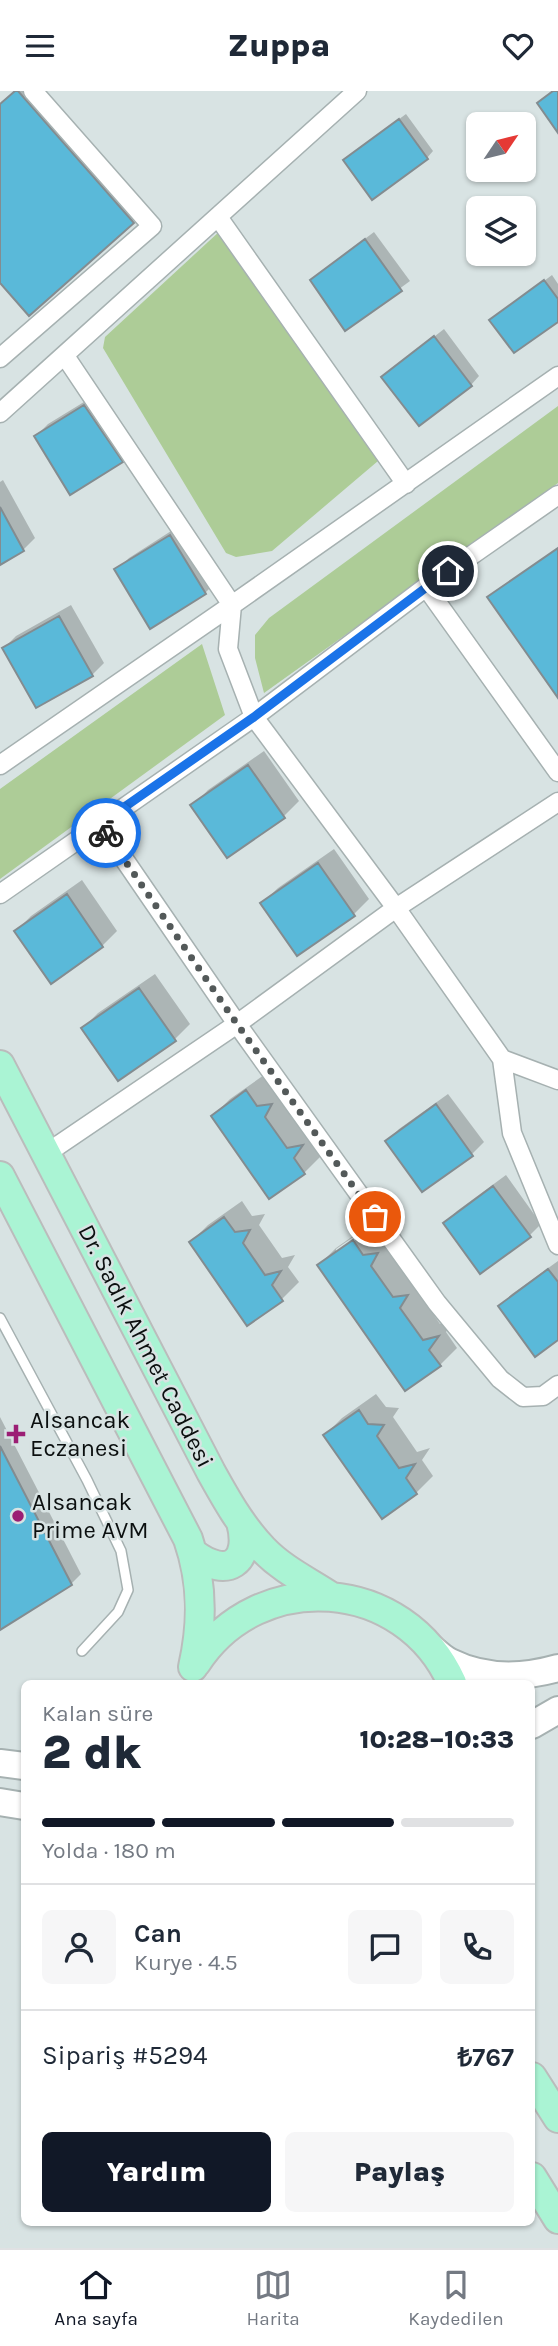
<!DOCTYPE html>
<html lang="tr">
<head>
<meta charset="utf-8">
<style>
  body { margin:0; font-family:Karla,sans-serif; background:#f6f6f7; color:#1f2937; height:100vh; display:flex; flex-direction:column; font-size:26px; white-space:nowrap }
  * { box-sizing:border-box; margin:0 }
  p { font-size:23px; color:#747a83 }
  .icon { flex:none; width:38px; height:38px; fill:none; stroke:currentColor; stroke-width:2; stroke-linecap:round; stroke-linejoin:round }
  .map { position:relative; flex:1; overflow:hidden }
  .panel { position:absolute; left:21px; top:1589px; width:514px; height:546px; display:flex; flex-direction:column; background:#fff; border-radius:10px; box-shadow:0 2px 5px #0004 }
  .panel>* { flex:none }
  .needle { width:46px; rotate:55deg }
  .buttons { position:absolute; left:466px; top:21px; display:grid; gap:14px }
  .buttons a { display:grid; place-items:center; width:70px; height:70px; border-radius:10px; background:#fff; box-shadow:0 2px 5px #0004; font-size:35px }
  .pin { position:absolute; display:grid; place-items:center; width:60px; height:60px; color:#fff; margin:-30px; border:4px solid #fff; border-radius:50%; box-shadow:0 2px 7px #0007 }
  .courier { position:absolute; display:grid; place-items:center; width:70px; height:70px; margin:-35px; border:5px solid #1a73e8; border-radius:50%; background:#fff; color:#222; box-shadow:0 2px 9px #0007 }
  .head em { font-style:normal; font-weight:800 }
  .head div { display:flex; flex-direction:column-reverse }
  .head { display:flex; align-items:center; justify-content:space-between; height:119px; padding:0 21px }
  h1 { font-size:46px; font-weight:800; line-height:52px }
  .bar { display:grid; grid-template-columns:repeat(4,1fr); gap:10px 7px; align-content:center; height:84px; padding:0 21px }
  .bar i { height:9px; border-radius:5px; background:#e0e1e3 }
  .bar .current { background:#111827 }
  .bar p { grid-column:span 4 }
  .line { display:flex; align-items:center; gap:18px; padding:0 21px; border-top:2px solid #e0e1e3 }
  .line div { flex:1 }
  .round { display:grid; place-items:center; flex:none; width:74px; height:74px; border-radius:10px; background:#f6f6f7 }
  .button { display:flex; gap:14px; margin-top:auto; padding:14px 21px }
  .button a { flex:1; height:80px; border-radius:10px; background:#111827; color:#fff; font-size:28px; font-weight:800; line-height:80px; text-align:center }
  .button a+a { background:#f6f6f7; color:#1f2937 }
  header { display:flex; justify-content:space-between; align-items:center; height:91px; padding:0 21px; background:#fff; font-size:32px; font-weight:800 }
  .tabs { display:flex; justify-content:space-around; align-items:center; height:98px; border-top:2px solid #e0e1e3; background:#fff; font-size:19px; color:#747a83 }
  .tabs a { display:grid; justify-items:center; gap:4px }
  .tabs .current { color:#111827 }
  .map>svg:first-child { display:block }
  .green { fill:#adcc97 }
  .shadow { fill:#0003; fill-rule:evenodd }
  .building { fill:#5ab9d9; stroke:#838c90; stroke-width:2 }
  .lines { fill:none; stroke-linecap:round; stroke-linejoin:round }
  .lane-casing { stroke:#a6b1b1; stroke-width:12 }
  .street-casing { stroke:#a6b1b1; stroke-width:21 }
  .secondary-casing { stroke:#a6b1b1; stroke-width:30 }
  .primary-casing { stroke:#bbbcbc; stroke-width:32 }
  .lane { stroke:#fff; stroke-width:9 }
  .street { stroke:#fff; stroke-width:18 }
  .secondary { stroke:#fff; stroke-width:26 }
  .primary { stroke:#aaf4d4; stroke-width:28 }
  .done { stroke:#535959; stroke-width:7; stroke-dasharray:0 12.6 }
  .route { stroke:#1a73e8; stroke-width:9 }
  .poi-dot { fill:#9b1e74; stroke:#d8e3e3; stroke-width:2.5 }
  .labels { text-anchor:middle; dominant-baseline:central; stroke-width:5; stroke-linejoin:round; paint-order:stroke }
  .street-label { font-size:24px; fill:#0b0f0f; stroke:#d8e3e3 }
  .poi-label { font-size:24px; fill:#0b0f0f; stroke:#d8e3e3; text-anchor:start }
</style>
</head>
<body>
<header><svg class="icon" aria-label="menu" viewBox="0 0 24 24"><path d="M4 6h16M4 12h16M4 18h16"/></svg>Zuppa<svg class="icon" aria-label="heart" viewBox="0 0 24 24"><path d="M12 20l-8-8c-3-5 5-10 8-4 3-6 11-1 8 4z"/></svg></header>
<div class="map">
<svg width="558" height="2157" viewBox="0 0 558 2157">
  <rect width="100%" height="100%" fill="#d8e3e3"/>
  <path class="green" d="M221 139 378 370 272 460 236 466 226 462 103 257 105 246Z
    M558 315V392L264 602 255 567V544L269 527Z
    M202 553 225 624 0 788V698Z"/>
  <path class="shadow" d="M17 0H30L139 124 29 222 0 189V15Z
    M406 23 433 60 427 67 352 63Z
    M374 141 410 190 345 238 321 181Z
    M552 184 558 193V229H492Z
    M444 238 479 285 471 294 383 286Z
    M97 303 134 358 122 370 36 345 48 333Z
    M3 389 35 447 23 459 0 472V391Z
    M182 433 217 490 205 502 117 479 129 467Z
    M71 514 104 572 92 584 4 557 16 545Z
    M264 660 299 710 284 725 193 715 208 699Z
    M334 758 369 808 354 823 298 862 262 812 278 797Z
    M82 789 117 840 102 855 16 840 31 825Z
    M155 883 190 933 175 948 118 987 83 937 98 922Z
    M264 984 321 1065 304 1082 213 1025 230 1008Z
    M448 1003 484 1051 472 1063 387 1050 399 1038Z
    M506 1084 541 1133 529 1145 445 1132 457 1120Z
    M242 1110 252 1125 265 1123 259 1134 282 1167 295 1164 288 1176 299 1191 282 1208 191 1151 208 1134Z
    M370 1133 410 1190 423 1188 416 1198 440 1233 453 1230 446 1241 457 1257 440 1274 319 1174 336 1157ZM359 1142 361 1145 336 1163V1158Z
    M558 1170V1247L500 1215 512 1203Z
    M376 1303 386 1316 399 1317 393 1326 417 1361 430 1357 422 1369 433 1385 416 1402 382 1425 325 1344 342 1327Z
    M0 1326 81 1483 71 1493 0 1537Z"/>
  <path class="building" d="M15 0H18L134 132 29 225 0 192V13Z
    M553 0H558V42L537 12Z
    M399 28 428 68 372 109 343 69Z
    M365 148 402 200 345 240 310 189Z
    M544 189 558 208V231L514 262 489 229Z
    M434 245 472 295 419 335 381 286Z
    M84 314 123 371 70 404 34 345Z
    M0 416 24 460 0 474Z
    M170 444 206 503 150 538 114 478Z
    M558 457V607L487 506Z
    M59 525 93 585 36 617 2 557Z
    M248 674 285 727 227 767 190 714Z
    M318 772 355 825 297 865 260 812Z
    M67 803 103 856 51 893 14 840Z
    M139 897 176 950 118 990 81 937Z
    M246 999 257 1015 272 1013 265 1026 287 1057 303 1054 294 1067 305 1083 269 1108 211 1025Z
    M436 1013 473 1065 422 1101 385 1050Z
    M493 1095 531 1146 480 1183 443 1132Z
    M224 1126 235 1141 250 1139 243 1152 265 1184 281 1180 272 1194 283 1210 247 1235 189 1151Z
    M353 1149 363 1164 378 1162 371 1175 393 1206 408 1204 400 1217 423 1249 439 1245 429 1259 441 1275 405 1300 317 1174Z
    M548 1178 558 1191V1249L535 1266 498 1215Z
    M359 1319 368 1333 384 1334 377 1345 399 1377 415 1373 406 1387 417 1403 382 1428 323 1344Z
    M0 1355 72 1494 0 1539Z"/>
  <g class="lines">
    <defs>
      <path id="lane" d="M0 1227 87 1389 121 1460 128 1499 118 1521 82 1560"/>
      <path id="street" d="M218 126 406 393
        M65 265 232 514 228 558 254 626 396 817 502 968 512 1042 558 1154
        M0 267 152 135 33 0
        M0 322 357 0
        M426 496 558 681
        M0 674 232 514 558 285
        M100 733 237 933 437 1212 500 1288 523 1306 543 1305 558 1294
        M0 803 254 626 426 496 558 404
        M502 968 558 989
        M47 1062 237 933 396 817 558 711"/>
      <path id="secondary" d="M428 1554C435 1560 442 1567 450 1571 484 1588 523 1587 558 1577
        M532 1634 558 1619
        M0 1672 24 1675
        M0 1711 24 1715"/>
      <path id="primary" d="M0 974 211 1381C226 1408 241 1435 263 1458 282 1478 307 1490 330 1505
        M0 1085 188 1448C203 1491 203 1532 193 1576
        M194 1463C227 1488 252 1472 241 1431
        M196 1572C259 1475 405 1486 452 1592
        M532 1986 558 2027
        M532 2086 558 2128"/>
    </defs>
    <use href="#lane" class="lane-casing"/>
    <use href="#street" class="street-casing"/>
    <use href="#secondary" class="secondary-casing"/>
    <use href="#primary" class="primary-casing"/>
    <use href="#lane" class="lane"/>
    <use href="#street" class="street"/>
    <use href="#secondary" class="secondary"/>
    <use href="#primary" class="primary"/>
  </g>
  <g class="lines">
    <path class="done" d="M106 742 237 933 375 1126"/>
    <path class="route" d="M106 742 100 733 254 626 448 480"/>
  </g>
  <g class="poi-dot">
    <path d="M12.5 1332.5h7v7h7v7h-7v7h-7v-7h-7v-7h7z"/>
    <circle cx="18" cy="1425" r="7"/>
  </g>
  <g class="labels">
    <g class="street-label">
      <text transform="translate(146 1255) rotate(63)">Dr. Sadık Ahmet Caddesi</text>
    </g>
    <g class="poi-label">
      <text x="30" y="1329">Alsancak<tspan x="30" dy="28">Eczanesi</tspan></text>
      <text x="32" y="1411">Alsancak<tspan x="32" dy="28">Prime AVM</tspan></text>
    </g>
  </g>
</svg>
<div class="buttons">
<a><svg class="needle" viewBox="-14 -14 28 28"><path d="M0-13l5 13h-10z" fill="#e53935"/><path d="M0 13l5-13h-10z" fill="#747a83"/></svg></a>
<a><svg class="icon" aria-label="layers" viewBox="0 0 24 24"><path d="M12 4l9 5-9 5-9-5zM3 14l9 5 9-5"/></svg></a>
</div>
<div class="pin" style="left:375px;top:1126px;background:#ea580c"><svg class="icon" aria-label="bag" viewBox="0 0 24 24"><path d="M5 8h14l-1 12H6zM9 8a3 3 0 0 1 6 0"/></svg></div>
<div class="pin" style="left:448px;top:480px;background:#1f2937"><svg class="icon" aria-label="home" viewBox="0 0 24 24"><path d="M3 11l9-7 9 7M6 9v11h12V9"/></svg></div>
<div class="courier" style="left:106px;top:742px"><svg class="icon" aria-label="bike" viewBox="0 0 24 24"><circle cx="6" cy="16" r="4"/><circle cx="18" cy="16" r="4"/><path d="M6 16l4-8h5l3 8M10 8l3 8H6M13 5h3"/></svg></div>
<section class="panel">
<div class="head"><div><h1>2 dk</h1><p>Kalan süre</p></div><em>10:28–10:33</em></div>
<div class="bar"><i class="current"></i><i class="current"></i><i class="current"></i><i></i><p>Yolda · 180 m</p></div>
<div class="line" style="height:126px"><a class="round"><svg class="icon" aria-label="person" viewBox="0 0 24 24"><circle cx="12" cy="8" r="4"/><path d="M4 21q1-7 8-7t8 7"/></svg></a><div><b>Can</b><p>Kurye · 4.5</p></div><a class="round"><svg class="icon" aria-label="chat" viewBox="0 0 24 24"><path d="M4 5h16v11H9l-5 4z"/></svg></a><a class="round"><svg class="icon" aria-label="phone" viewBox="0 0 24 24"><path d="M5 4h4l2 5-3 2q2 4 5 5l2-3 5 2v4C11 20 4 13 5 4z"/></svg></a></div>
<div class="line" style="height:91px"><div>Sipariş #5294</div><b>₺767</b></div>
<div class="button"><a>Yardım</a><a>Paylaş</a></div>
</section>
</div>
<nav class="tabs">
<a class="current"><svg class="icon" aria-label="home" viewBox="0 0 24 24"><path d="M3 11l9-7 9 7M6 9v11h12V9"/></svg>Ana sayfa</a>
<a><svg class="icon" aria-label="map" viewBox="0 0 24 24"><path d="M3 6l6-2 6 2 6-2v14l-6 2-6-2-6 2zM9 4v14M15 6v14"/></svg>Harita</a>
<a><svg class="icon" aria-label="saved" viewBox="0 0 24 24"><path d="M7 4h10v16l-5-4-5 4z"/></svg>Kaydedilen</a>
</nav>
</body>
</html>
